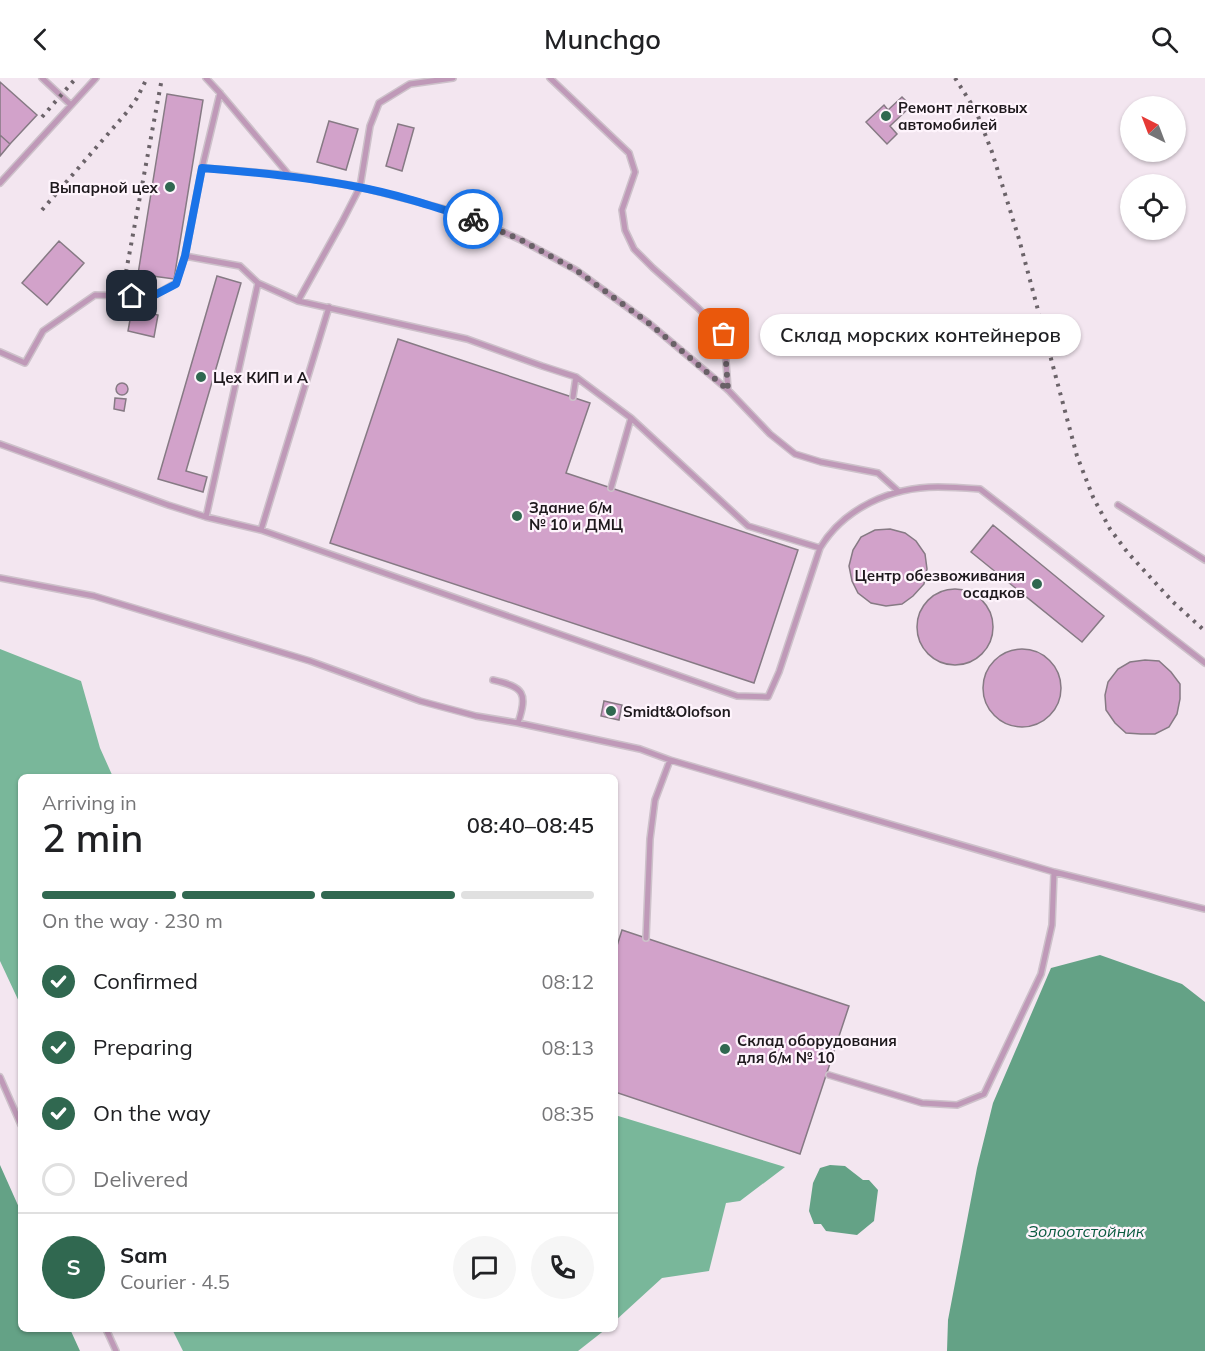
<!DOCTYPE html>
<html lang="en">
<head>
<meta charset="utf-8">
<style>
  body { margin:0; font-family:Mulish,sans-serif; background:#f6f6f6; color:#202124; height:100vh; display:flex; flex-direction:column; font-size:22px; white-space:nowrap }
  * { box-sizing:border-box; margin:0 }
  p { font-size:20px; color:#757577 }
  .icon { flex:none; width:33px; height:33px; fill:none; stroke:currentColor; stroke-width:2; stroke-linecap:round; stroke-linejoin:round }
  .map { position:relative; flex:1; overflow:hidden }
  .details { position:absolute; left:18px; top:696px; width:600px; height:558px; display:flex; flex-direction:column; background:#fff; border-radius:9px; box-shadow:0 2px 4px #0004 }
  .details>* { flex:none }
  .needle { width:39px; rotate:318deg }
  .controls { position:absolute; left:1120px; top:18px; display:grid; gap:12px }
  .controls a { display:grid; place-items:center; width:66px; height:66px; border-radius:50%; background:#fff; box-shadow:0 2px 4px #0004; font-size:30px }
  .pin { position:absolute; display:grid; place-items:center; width:51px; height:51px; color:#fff; margin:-26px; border-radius:12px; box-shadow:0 3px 9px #0006 }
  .courier { position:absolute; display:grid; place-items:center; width:60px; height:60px; margin:-30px; border:4px solid #1a73e8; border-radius:50%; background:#fff; color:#222; box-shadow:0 2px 8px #0007 }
  .bubble { position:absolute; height:42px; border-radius:21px; background:#fff; box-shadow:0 2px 4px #0004; font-size:20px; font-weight:600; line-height:42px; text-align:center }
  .headline em { font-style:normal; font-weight:600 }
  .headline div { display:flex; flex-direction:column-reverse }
  .headline { display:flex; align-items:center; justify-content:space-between; height:102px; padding:0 24px }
  h1 { font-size:39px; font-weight:600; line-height:45px }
  .bar { display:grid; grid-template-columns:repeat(4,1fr); gap:9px 6px; align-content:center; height:72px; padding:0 24px }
  .bar i { height:8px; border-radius:4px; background:#e0e0e0 }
  .bar .selected { background:#306850 }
  .bar p { grid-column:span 4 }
  .line { display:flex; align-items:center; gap:15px; padding:0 24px; border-top:2px solid #e0e0e0 }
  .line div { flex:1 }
  .round { display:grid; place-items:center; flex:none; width:63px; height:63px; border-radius:32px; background:#f6f6f6 }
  ol { padding:0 24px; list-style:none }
  li { display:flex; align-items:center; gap:18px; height:66px }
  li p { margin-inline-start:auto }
  li .icon { padding:6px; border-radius:50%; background:#306850; color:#fff; stroke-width:4 }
  li:last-child { color:#757577 }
  li i { width:33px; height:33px; border:3px solid #e0e0e0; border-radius:50% }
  header { display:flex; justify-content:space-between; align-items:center; height:78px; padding:0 24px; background:#fff; font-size:27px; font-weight:600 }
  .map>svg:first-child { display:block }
  .forest { fill:#79b79a }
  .water { fill:#64a286 }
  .building { fill:#d2a2ca; stroke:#867a84; stroke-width:1.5 }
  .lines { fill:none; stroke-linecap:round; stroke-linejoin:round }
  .service-casing { stroke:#cdc1ca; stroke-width:8 }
  .service { stroke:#bf99b8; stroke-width:5 }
  .rail { stroke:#6b6369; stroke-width:4; stroke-dasharray:3 6; stroke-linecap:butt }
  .done { stroke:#696167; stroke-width:6; stroke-dasharray:0 10.8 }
  .route { stroke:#1a73e8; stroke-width:8 }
  .poi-dot { fill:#306850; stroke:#fef4fc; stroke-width:2 }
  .labels { text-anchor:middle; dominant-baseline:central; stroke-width:4.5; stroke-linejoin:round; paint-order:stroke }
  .poi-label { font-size:15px; font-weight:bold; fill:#1e191d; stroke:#fef4fc; text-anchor:start }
  .water-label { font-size:16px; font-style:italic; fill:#0a5b40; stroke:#fef4fc }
</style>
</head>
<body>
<header><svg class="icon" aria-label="back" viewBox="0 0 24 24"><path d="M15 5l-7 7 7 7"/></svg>Munchgo<svg class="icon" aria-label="search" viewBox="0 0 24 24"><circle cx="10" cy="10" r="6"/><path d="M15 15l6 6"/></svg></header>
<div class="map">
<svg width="1205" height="1273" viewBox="0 0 1205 1273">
  <rect width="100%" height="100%" fill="#f3e6f0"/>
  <path class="forest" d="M0 571 81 603 100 670 113 699H21V928L0 883Z
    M615 1037 785 1089 740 1123 726 1125 709 1193 662 1200 615 1243Z
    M172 1251H606L578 1273H183Z"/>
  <path class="water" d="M1100 877 1182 906 1205 924V1273H947L948 1242 977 1090 993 1025 1051 890Z
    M0 1087 21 1134V1251H70L80 1273H0Z
    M830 1087 845 1088 863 1102H869L878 1112 874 1143 857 1157 826 1153 821 1146H814L809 1133 813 1105 820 1090Z"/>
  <path class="building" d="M0 4 37 37 10 66 0 57Z
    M167 16 203 22 174 201 138 196Z
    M902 19 911 28 890 48 897 56 887 66 866 44 884 27 888 32Z
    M329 43 358 51 346 92 317 84Z
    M398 46 414 50 402 93 386 88Z
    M0 57 10 66 0 78Z
    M59 163 84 185 47 227 22 205Z
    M217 198 241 205 186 393 207 399 203 414 158 401Z
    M132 231 158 237 154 259 128 253Z
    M398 261 590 325 566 395 798 472 754 605 330 465Z
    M116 311a6 6 0 1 1 12 0a6 6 0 1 1-12 0Z
    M115 320 126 321 124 333 114 331Z
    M993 447 1104 538 1082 564 971 474Z
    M890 451 905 455 916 463 925 476 927 491 924 506 913 518 902 526 886 528 871 525 858 515 852 503 849 488 853 472 861 459 875 452Z
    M917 549a38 38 0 1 1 76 0a38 38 0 1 1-76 0Z
    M983 610a39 39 0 1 1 78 0a39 39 0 1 1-78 0Z
    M1145 582 1159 583 1171 594 1180 606V621L1177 636 1169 649 1155 656H1141L1126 655 1115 645 1106 632 1105 617 1108 604 1118 591 1130 584Z
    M604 623 622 627 619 642 601 638Z
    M622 852 849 928 800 1076 615 1014V874Z"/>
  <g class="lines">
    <defs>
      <path id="service" d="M42 0 71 27
        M206 0 220 15 289 97
        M453 0 410 6 379 25 370 48 360 109 441 130 477 142 521 162 576 192 650 246 728 312 770 356 795 376 821 384 878 395 898 413
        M550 0 629 75 635 94 622 132 625 152 634 171 653 190 698 230 724 256 728 312
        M202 90 289 97 360 109 342 144 298 223
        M0 105 96 0
        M185 178 240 188 258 205
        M0 274 25 285 43 253 95 217 151 219 176 205 185 178 202 90 220 15
        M573 319 576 299
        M0 366 168 427 206 439 261 452 737 618 768 619 779 594 820 470C844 430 891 409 938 409 952 409 966 410 980 411L1205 585
        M611 410 631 340
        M1118 427 1205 482
        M206 439 258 205 298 223 467 261 542 288 576 299 631 340 748 448 820 470
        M261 452 329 229
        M0 500 94 518 310 583 420 623 476 638 518 645 640 671 670 682 1054 794 1205 831
        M493 602C524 609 528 615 518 645
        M646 860 650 761 655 722 670 682
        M829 997 922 1025 957 1027 984 1016 1041 896 1052 847 1054 794
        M0 999 21 1047
        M106 1251 116 1273"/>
    </defs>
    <use href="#service" class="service-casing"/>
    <use href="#service" class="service"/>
    <path class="rail" d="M955 0 976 33 992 74 1019 161 1077 378 1093 419 1110 451 1128 475 1173 524 1205 553
      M42 39 76 0
      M42 132 127 34 137 20 147 0
      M126 194 162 0"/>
  </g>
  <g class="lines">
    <path class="done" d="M473 141 521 162 576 192 650 246 728 312 724 256"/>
    <path class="route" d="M132 218 151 219 176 206 185 178 202 90C254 94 306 99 358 109 396 116 435 129 473 141"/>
  </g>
  <g class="poi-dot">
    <circle cx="886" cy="38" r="6"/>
    <circle cx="170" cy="109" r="6"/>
    <circle cx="201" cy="299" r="6"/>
    <circle cx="517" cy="438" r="6"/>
    <circle cx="1037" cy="506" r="6"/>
    <circle cx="611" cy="633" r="6"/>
    <circle cx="725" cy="971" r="6"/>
  </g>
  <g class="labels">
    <g class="poi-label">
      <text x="898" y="29">Ремонт легковых<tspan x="898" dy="17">автомобилей</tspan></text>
      <text x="158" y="109" text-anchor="end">Выпарной цех</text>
      <text x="213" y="299">Цех КИП и А</text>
      <text x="529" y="429">Здание б/м<tspan x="529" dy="17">№ 10 и ДМЦ</tspan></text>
      <text x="1025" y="497" text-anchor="end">Центр обезвоживания<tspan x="1025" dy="17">осадков</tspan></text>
      <text x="623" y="633">Smidt&amp;Olofson</text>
      <text x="737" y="962">Склад оборудования<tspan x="737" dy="17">для б/м № 10</tspan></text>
    </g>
    <g class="water-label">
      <text x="1086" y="1153">Золоотстойник</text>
    </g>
  </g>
</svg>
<div class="controls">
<a><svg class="needle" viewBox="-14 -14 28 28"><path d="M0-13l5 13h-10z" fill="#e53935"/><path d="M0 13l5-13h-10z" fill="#757577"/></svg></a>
<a><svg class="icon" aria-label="locate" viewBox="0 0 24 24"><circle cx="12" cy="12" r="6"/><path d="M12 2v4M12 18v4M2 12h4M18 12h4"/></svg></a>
</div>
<div class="pin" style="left:724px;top:256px;background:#ea580c"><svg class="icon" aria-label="bag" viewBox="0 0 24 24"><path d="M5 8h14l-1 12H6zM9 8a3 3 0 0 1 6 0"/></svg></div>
<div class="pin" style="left:132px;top:218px;background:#1f2937"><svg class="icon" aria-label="home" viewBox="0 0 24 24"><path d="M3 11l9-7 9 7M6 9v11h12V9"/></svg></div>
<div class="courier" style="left:473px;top:141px"><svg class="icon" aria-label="bike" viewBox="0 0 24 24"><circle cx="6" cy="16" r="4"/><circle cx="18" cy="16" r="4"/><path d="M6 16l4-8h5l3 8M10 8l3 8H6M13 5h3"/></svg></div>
<div class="bubble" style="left:760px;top:236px;width:321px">Склад морских контейнеров</div>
<section class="details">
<div class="headline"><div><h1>2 min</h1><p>Arriving in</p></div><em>08:40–08:45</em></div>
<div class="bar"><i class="selected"></i><i class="selected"></i><i class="selected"></i><i></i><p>On the way · 230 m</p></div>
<ol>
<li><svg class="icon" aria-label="check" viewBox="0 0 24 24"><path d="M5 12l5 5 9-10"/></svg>Confirmed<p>08:12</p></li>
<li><svg class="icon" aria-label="check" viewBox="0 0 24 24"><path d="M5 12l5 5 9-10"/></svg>Preparing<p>08:13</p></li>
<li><svg class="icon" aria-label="check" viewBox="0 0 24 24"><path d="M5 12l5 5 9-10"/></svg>On the way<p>08:35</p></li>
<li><i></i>Delivered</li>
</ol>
<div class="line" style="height:108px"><b class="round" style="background:#306850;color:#fff">S</b><div><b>Sam</b><p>Courier · 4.5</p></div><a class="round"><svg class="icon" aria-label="chat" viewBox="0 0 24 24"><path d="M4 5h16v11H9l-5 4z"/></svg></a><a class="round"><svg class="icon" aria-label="phone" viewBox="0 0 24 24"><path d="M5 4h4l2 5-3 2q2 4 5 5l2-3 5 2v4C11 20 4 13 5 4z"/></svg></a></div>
</section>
</div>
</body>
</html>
